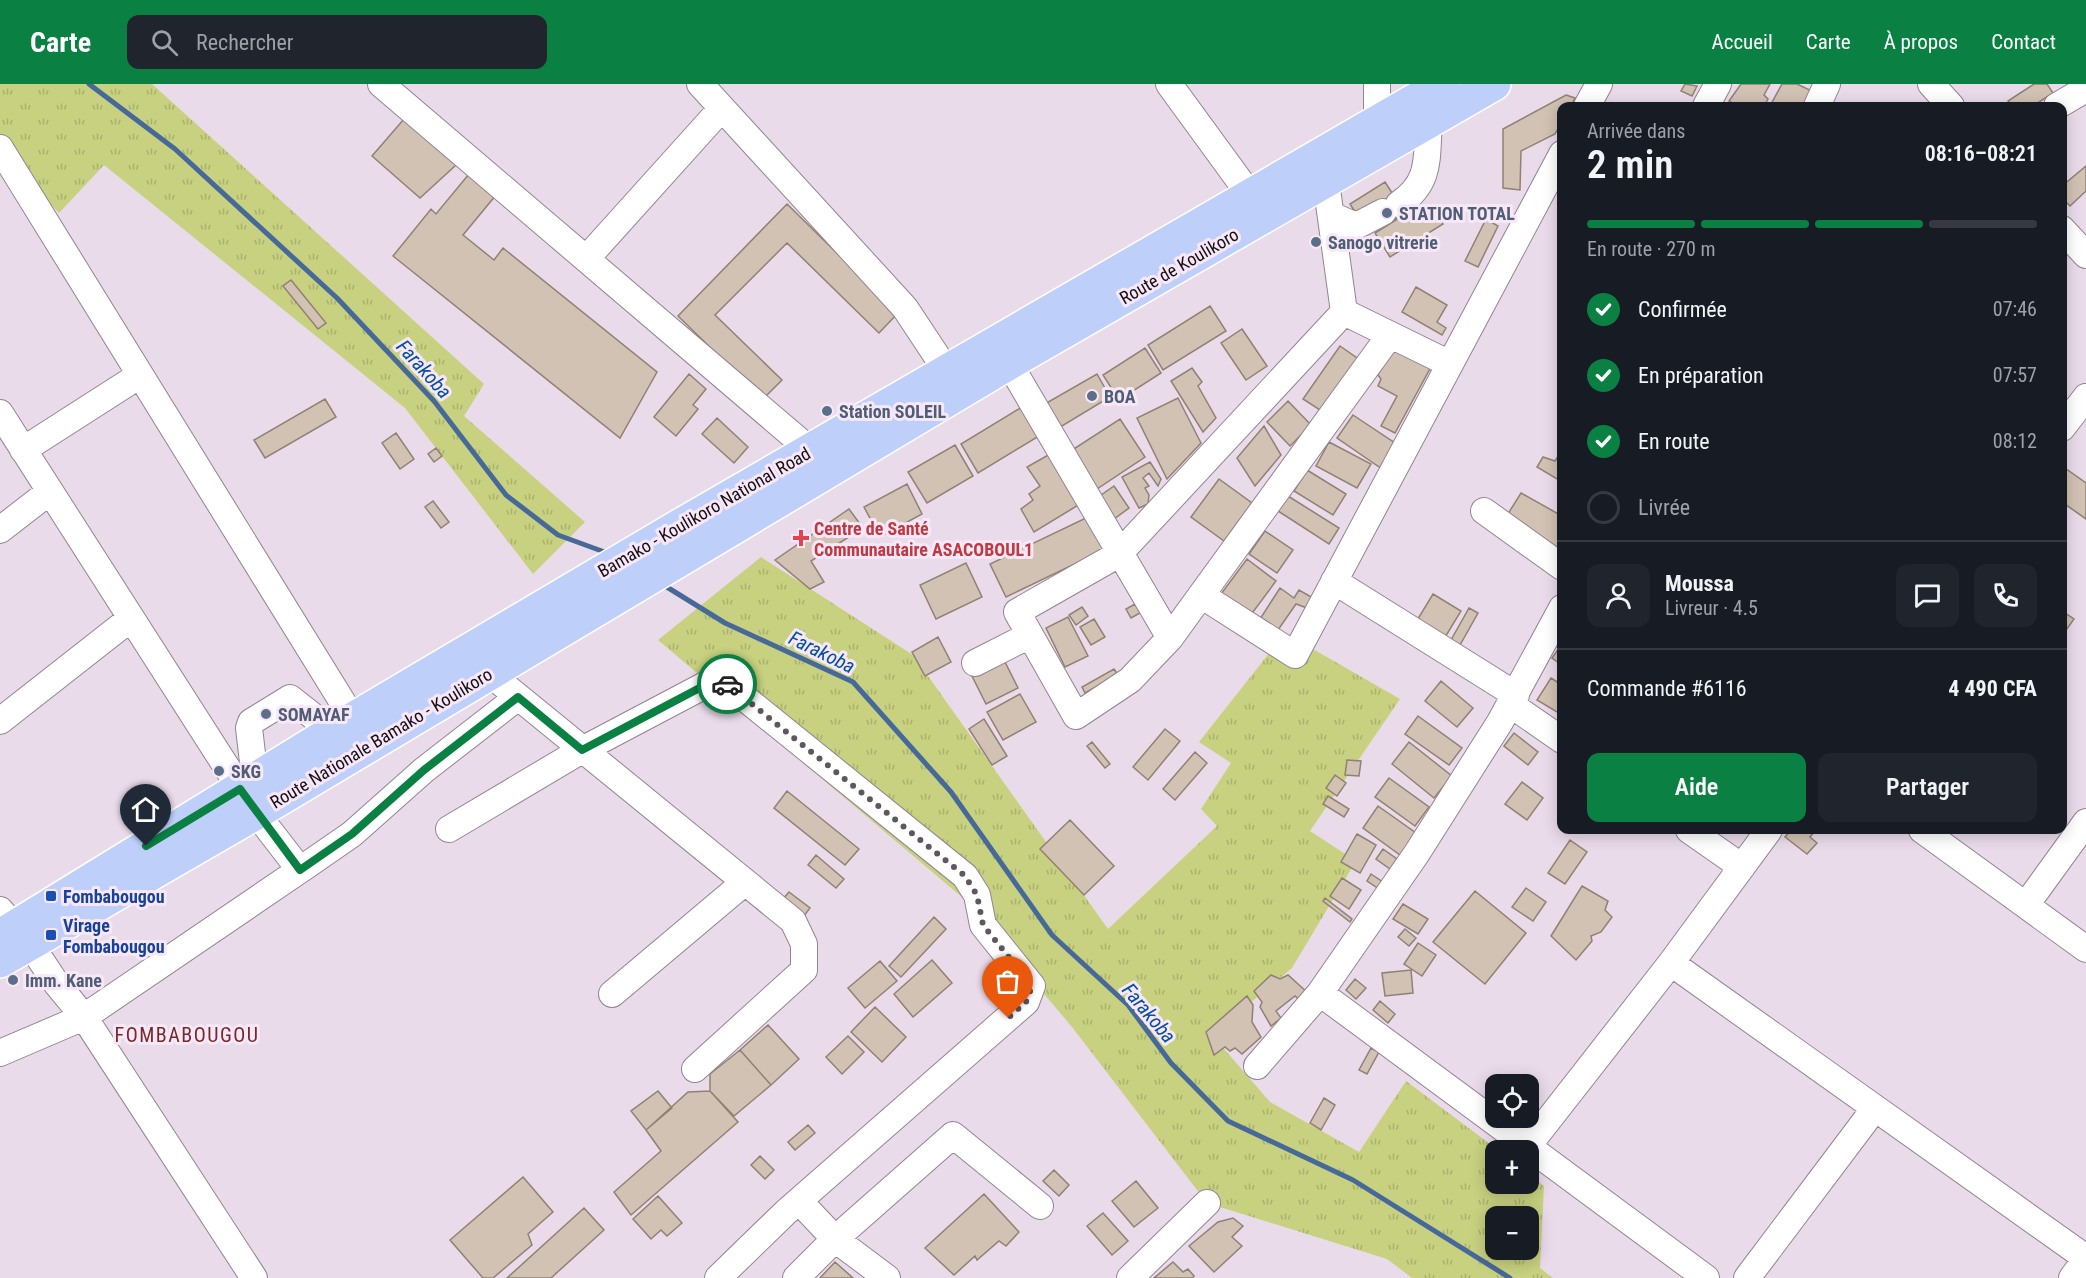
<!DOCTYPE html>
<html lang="fr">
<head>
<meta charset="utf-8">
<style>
  body { margin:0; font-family:"Roboto Condensed",sans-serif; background:#20242c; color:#f1f3f6; height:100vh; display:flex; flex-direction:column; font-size:22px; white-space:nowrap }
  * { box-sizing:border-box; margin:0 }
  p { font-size:20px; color:#9ea1a6 }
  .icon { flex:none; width:33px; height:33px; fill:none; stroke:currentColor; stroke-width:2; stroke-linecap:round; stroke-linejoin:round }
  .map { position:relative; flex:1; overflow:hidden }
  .details { position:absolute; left:1557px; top:18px; width:510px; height:732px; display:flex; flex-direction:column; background:#171b24; border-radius:12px; box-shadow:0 3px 15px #0003 }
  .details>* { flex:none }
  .fabs { position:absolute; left:1485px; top:990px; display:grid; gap:12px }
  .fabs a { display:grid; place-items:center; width:54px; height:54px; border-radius:12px; background:#171b24; box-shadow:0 3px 15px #0003; font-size:30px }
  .pin { position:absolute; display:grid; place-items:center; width:51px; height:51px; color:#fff; margin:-62px -26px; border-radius:50% 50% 50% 0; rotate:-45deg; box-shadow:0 0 6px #0007 }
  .pin .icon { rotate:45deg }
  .courier { position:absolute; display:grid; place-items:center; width:60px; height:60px; margin:-30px; border:4px solid #0b8043; border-radius:50%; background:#fff; color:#222; box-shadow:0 2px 8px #0007 }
  .headline em { font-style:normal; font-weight:600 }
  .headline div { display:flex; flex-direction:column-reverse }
  .headline { display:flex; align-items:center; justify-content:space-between; height:102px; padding:0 30px }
  h1 { font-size:39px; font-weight:600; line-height:45px }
  .bar { display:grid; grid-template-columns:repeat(4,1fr); gap:9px 6px; align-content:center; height:72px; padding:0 30px }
  .bar i { height:8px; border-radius:4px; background:#363941 }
  .bar .selected { background:#0b8043 }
  .bar p { grid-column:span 4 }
  .line { display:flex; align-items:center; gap:15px; padding:0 30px; border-top:2px solid #363941 }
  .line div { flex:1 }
  .round { display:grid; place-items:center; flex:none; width:63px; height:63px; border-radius:12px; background:#20242c }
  ol { padding:0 30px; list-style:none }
  li { display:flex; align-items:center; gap:18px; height:66px }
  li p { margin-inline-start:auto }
  li .icon { padding:6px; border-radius:50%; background:#0b8043; color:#fff; stroke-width:4 }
  li:last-child { color:#9ea1a6 }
  li i { width:33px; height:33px; border:3px solid #363941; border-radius:50% }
  .cta { display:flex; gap:12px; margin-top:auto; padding:12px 30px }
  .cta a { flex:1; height:69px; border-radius:12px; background:#0b8043; color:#fff; font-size:24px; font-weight:600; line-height:69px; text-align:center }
  .cta a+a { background:#20242c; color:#f1f3f6 }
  header { display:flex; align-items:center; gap:36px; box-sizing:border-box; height:84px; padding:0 30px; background:#0b8043; color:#fff }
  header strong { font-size:28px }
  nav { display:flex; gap:33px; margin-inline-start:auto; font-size:21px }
  .search { width:420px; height:54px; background:#20242c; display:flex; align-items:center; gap:15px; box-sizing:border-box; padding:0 21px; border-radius:12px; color:#9ea1a6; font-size:22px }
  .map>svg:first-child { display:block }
  .grass { fill:url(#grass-tufts); fill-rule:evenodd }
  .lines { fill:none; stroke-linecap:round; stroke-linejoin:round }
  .stream { stroke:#46699a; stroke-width:5 }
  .building { fill:#d2c2b4; stroke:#908174; stroke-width:1.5 }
  .minor-casing { stroke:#928492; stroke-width:28 }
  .major-casing { stroke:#fff; stroke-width:36 }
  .minor { stroke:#fff; stroke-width:26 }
  .major { stroke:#bed0fa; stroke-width:33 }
  .done { stroke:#5f565f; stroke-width:6; stroke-dasharray:0 10.8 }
  .route { stroke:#0b8043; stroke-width:8 }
  .service-dot { fill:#5c6f8a; stroke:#f8e8f7; stroke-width:2 }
  .health-dot { fill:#e0444e; stroke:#f8e8f7; stroke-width:2 }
  .transit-dot { fill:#1a4fb4; stroke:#f8e8f7; stroke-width:2 }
  .labels { text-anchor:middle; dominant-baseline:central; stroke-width:6; stroke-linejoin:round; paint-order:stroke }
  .service-label { font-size:18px; font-weight:bold; fill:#4e5e75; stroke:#f8e8f7; text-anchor:start }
  .street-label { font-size:18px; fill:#140f14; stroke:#f8e8f7 }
  .health-label { font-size:18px; font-weight:bold; fill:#be3a42; stroke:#f8e8f7; text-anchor:start }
  .transit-label { font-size:18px; font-weight:bold; fill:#164399; stroke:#f8e8f7; text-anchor:start }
  .water-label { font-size:20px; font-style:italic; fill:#034fa0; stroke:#f8e8f7 }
  .neighbourhood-label { font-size:20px; letter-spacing:1.5px; fill:#722b2a; stroke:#f8e8f7 }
</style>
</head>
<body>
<header>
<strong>Carte</strong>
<div class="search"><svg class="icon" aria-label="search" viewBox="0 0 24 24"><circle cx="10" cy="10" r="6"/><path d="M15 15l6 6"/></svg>Rechercher</div>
<nav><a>Accueil</a><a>Carte</a><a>À propos</a><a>Contact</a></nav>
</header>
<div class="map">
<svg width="2086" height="1194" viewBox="0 0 2086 1194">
  <defs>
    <pattern id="grass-tufts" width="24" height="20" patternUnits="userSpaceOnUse" patternTransform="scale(1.5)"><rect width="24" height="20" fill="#c7d17f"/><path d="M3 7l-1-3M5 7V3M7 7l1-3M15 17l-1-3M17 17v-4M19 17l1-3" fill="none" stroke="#aab26d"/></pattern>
  </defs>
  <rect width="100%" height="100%" fill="#eadbea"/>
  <path class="grass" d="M0 0H152L484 300 464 332 585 438 533 490 405 324 104 81 59 129 0 68Z
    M761 473 913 571 1108 845 1217 742 1201 725 1231 679 1199 658 1285 549 1400 615 1310 747 1356 777 1292 884 1212 951 1270 1018 1359 1068 1406 997 1498 1066H1496V1100H1528L1529 1090 1544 1102 1540 1184 1553 1194H1412L1387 1175 1207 1119 1072 943 963 814 658 556ZM1496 1132H1528V1166H1496Z"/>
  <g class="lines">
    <path class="stream" d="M89 0 175 65 337 214 434 317 506 411 558 451 610 470
      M662 500 725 539 853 598 951 708 1052 851 1128 921 1171 979 1228 1037 1353 1096 1510 1194"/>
  </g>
  <path class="building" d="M1685 0 1697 2 1692 12 1681 7Z
    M1741 0H1770L1764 11 1768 15 1764 22H1737L1729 17Z
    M1782 0H1797L1814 8 1807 22H1770Z
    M2034 0H2047L2053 9 2033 22H2012L2008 17Z
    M1566 11 1575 14 1571 22H1562V38L1555 50 1521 67 1520 106 1503 104V45Z
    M404 35 456 81 420 114 372 72Z
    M2086 82V107L2070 122 2062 114V102Z
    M469 90 496 111 463 151 494 176 503 164 657 288 620 354 393 172 431 125 436 130Z
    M1385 98 1405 129 1391 138 1383 128 1360 136 1350 120Z
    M787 120 898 229 879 249 787 159 715 231 782 296 763 315 678 232Z
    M1431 122 1443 140 1390 173 1375 149 1407 129 1412 136Z
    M1486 135 1498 142 1478 183 1465 177Z
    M291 196 326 239 318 245 283 202Z
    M1416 203 1447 221 1437 238 1446 244 1442 251 1402 228Z
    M1210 222 1226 247 1163 286 1148 261Z
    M1242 245 1267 282 1246 296 1221 259Z
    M1394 261 1432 281 1395 349 1381 342 1397 312 1378 302 1381 295 1378 291Z
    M1340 262 1360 276 1323 328 1303 315Z
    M1145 264 1161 289 1119 316 1103 291Z
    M1192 284 1202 298 1198 302 1216 334 1203 348 1171 297Z
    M689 290 706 305 693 321 698 325 676 352 654 333Z
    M1097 290 1110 313 1057 345 1043 321Z
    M1178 314 1201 359 1167 395 1137 334Z
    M325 315 336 333 265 374 254 356Z
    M1288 317 1311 341 1290 362 1267 338Z
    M1022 323 1039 352 978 389 961 360Z
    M1353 331 1398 361 1382 385 1337 354Z
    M717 334 748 363 734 379 702 350Z
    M1120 335 1145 373 1091 409 1066 370Z
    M1264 342 1281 371 1255 402 1237 374Z
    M396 349 414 375 400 385 382 359Z
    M1329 358 1371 380 1357 404 1316 382Z
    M955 361 973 392 927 419 908 388Z
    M436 364 442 372 434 378 428 370Z
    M1560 369 1562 370V398L1537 383 1543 373 1555 377Z
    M1050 370 1080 420 1034 448 1021 425 1033 416 1029 410 1040 402 1027 383Z
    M1150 378 1161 395 1158 402 1149 389 1143 394 1149 402 1145 404 1149 411 1148 420 1139 424 1122 393Z
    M2062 382 2086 399V435L2062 418Z
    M1307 386 1346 410 1333 431 1294 407Z
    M1219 395 1252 419 1224 457 1191 433Z
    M907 400 922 430 880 453 864 423Z
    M1114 402 1129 424 1110 438 1094 416Z
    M1521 409 1562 432V466L1506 433Z
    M1288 412 1339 444 1329 460 1278 427Z
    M433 417 449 438 441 444 425 423Z
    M849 425 863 444 811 477 824 498 810 505 775 476Z
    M1088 433 1104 466 1006 513 990 480Z
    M1265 447 1293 466 1277 489 1249 470Z
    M1247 475 1276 497 1250 532 1221 510Z
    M966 479 982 513 936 535 920 501Z
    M1280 504 1294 514 1299 506 1313 514 1307 524 1296 520 1278 546 1260 535Z
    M1433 510 1461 527 1444 555 1416 538Z
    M1135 520 1140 529 1131 534 1126 525Z
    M1082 523 1088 532 1076 541 1069 531Z
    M1469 524 1478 529 1460 561 1451 556Z
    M2062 527 2074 535 2062 552Z
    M1068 533 1088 572 1065 583 1046 544Z
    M1094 535 1105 553 1091 561 1080 543Z
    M938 553 951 578 925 592 912 568Z
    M1562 560V581L1552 574Z
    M1003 574 1018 604 986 620 971 590Z
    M1114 585 1118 591 1085 609 1082 603Z
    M1551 594 1562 601V631L1537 616Z
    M1441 597 1473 624 1457 643 1425 617Z
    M1020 610 1036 638 1003 656 987 628Z
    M1418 632 1462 664 1449 681 1405 650Z
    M984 635 1007 672 992 681 969 645Z
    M1165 645 1180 657 1148 696 1133 683Z
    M1514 649 1538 668 1528 681 1504 662Z
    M1092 658 1110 680 1105 684 1087 662Z
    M1409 658 1452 692 1434 714 1392 680Z
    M1195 668 1207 679 1175 716 1163 705Z
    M1347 676 1361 677 1359 692 1345 691Z
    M1335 691 1346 699 1337 712 1326 704Z
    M1389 694 1429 723 1415 742 1375 713Z
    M1522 698 1543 714 1527 736 1505 720Z
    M787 707 859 765 845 781 774 724Z
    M1328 712 1349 725 1344 733 1323 720Z
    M1378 722 1416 749 1400 771 1363 744Z
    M1070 736 1114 782 1084 811 1040 765Z
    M1791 746 1815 747 1810 753 1817 759 1807 770 1785 753Z
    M1357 750 1376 761 1360 789 1341 778Z
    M1570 756 1587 768 1565 800 1548 789Z
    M1383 765 1397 775 1390 785 1376 775Z
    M816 771 844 795 836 804 808 781Z
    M1371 790 1383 798 1379 805 1367 797Z
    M1342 794 1361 806 1349 825 1330 812Z
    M1582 802 1608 817 1605 826 1612 833 1601 848 1591 852 1592 857 1576 876 1551 852Z
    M1526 804 1546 818 1533 837 1512 823Z
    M1475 807 1526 849 1485 900 1433 858Z
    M789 808 810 824 804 832 783 815Z
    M1325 814 1352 835 1350 838 1323 817Z
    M1403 820 1428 835 1418 850 1393 835Z
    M934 833 946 845 901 893 889 882Z
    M1405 845 1416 854 1409 862 1398 853Z
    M1418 859 1436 871 1422 892 1404 880Z
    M932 876 952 899 913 933 894 910Z
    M880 877 897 897 865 924 848 904Z
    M1411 886 1413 909 1385 912 1382 889Z
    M1271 891 1280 895 1288 891 1308 909 1302 918 1295 912 1276 927 1281 934 1271 942 1260 923 1262 918 1254 907Z
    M1355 895 1366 904 1356 915 1346 906Z
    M1247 912 1253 921 1252 938 1261 953 1242 970 1235 964 1230 967 1225 963 1214 971 1206 948Z
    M1380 917 1395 930 1388 939 1373 926Z
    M875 923 906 953 882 978 851 948Z
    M768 941 799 975 771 1001 740 966Z
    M848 952 864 968 842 990 826 973Z
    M1371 964 1379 968 1367 990 1359 986Z
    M740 966 771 1001 734 1032 710 1007V990Z
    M658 1007 672 1024 646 1046 631 1027Z
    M710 1007 738 1038 631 1131 614 1108 661 1067 646 1046 688 1008Z
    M1324 1014 1335 1021 1321 1046 1310 1039Z
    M808 1041 815 1049 795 1066 788 1058Z
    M760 1072 774 1086 765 1095 751 1081Z
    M1054 1086 1069 1101 1059 1112 1043 1097Z
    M523 1093 553 1128 528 1150 532 1161 493 1194H483L450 1156Z
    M1136 1097 1158 1124 1134 1143 1112 1117Z
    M984 1110 1019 1148 1006 1162 999 1157 977 1176 975 1172 954 1191 925 1164Z
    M658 1112 682 1139 667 1152 661 1146 651 1155 633 1135Z
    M584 1124 604 1146 551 1194H507Z
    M1103 1129 1128 1157 1112 1171 1087 1142Z
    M1233 1134 1243 1142 1232 1153 1242 1162 1214 1188 1189 1162 1218 1138Z
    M835 1178 853 1194H820Z
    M1173 1178 1183 1188 1188 1185 1194 1192 1192 1194H1154Z"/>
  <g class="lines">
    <defs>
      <path id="minor" d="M381 0 810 366 819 381
        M700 0 905 224 946 286
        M1169 0 1250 111
        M1931 0 1951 22
        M1587 22 1599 0
        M1706 22 1718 0
        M1817 22 1827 0
        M2057 22 2086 5
        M1377 38V0
        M0 64 353 635
        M1326 98 1344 228 1119 470 1017 528 1076 632 1130 596 1170 554 1390 251
        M1399 120C1432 98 1426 73 1429 38
        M1331 131 1356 142 1383 128
        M2062 145 2086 171
        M586 175 722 24
        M1344 228 1450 280
        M1009 279 1170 554
        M0 329 256 729 300 786 84 933 0 969
        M2062 344 2086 313
        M23 366 140 291
        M1484 427 1562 483
        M0 446 49 408
        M1334 497 1516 611
        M1201 511 1295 571 1562 70
        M975 579 1030 551
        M489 589 793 837 804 860V886L695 985
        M1510 620 1562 656
        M0 637 130 535
        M255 695 249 644 251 638 290 614 333 648
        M449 745 582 666 709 599H726L965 792 977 811 983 841 1032 902 1026 918 786 1128 718 1194
        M1689 746 1742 783
        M1922 746 2086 865
        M300 786 352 750 424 686 518 613
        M2026 821 2086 738
        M0 826 30 860 56 899 84 933 254 1194
        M1671 879 2086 1174
        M1320 909 1706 1194
        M612 910 745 798
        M1257 982 1320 909 1417 769 1500 638 1562 524
        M1528 1062 1671 879 1769 746
        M799 1117 835 1155 887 1194
        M796 1194 835 1155 953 1051 1040 1122
        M1130 1194 1207 1119
        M1747 1194 1875 1024
        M2072 1194 2086 1175"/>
      <path id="major" d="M0 852 353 635 681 441 1443 0
        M0 877 256 729 1009 279 1494 0"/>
    </defs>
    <use href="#minor" class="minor-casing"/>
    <use href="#major" class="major-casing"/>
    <use href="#minor" class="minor"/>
    <use href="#major" class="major"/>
  </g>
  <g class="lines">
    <path class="done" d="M727 600 965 792 977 811 983 841 1032 902 1026 918 1008 934"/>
    <path class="route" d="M146 762 240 705 300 786 352 750 424 686 518 613 582 666 709 599 727 600"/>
  </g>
  <g class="service-dot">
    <circle cx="1387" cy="129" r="6"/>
    <circle cx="1316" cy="158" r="6"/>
    <circle cx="1092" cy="312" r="6"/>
    <circle cx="827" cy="327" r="6"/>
    <circle cx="266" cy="630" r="6"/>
    <circle cx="219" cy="687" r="6"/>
    <circle cx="13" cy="896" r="6"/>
  </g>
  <path class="health-dot" d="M798 445h6v6h6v6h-6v6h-6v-6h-6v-6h6z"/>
  <g class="transit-dot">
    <rect x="45" y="806" width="12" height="12" rx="3"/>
    <rect x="45" y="845" width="12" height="12" rx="3"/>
  </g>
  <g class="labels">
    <g class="service-label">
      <text x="1399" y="129">STATION TOTAL</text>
      <text x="1328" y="158">Sanogo vitrerie</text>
      <text x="1104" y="312">BOA</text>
      <text x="839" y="327">Station SOLEIL</text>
      <text x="278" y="630">SOMAYAF</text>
      <text x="231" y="687">SKG</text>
      <text x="25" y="896">Imm. Kane</text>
    </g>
    <g class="street-label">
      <text transform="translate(1179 182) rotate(-30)">Route de Koulikoro</text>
      <text transform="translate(704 428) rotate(-30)">Bamako - Koulikoro National Road</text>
      <text transform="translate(381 654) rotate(-31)">Route Nationale Bamako - Koulikoro</text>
    </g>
    <g class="health-label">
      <text x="814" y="444">Centre de Santé<tspan x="814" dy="21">Communautaire ASACOBOUL1</tspan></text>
    </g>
    <g class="transit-label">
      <text x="63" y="812">Fombabougou</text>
      <text x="63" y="841">Virage<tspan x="63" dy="21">Fombabougou</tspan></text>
    </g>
    <g class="water-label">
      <text transform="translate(424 285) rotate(48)">Farakoba</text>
      <text transform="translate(822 568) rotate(26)">Farakoba</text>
      <text transform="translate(1149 929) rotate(50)">Farakoba</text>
    </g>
    <g class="neighbourhood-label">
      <text x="187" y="951">FOMBABOUGOU</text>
    </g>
  </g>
</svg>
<div class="fabs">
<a><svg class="icon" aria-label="locate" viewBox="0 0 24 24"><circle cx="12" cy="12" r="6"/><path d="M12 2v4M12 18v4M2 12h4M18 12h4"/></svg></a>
<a>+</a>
<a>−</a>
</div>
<div class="pin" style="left:1008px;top:934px;background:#ea580c"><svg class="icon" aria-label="bag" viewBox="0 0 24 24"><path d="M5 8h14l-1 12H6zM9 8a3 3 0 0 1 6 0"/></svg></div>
<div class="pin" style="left:146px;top:762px;background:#1f2937"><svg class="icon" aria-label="home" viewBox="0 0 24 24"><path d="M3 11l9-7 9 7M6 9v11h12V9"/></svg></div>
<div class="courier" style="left:727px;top:600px"><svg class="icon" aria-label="car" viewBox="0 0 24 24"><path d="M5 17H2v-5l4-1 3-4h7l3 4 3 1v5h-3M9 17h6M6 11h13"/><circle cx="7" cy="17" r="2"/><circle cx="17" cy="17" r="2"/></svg></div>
<section class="details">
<div class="headline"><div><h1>2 min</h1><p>Arrivée dans</p></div><em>08:16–08:21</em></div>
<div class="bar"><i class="selected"></i><i class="selected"></i><i class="selected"></i><i></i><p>En route · 270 m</p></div>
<ol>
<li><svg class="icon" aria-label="check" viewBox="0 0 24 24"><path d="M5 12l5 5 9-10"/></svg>Confirmée<p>07:46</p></li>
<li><svg class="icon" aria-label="check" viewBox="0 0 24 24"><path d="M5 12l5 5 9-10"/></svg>En préparation<p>07:57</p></li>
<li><svg class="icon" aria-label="check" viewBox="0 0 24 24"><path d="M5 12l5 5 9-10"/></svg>En route<p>08:12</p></li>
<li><i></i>Livrée</li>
</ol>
<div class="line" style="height:108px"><a class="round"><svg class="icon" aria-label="person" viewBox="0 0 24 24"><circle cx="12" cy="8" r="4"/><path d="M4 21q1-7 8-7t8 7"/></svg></a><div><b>Moussa</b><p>Livreur · 4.5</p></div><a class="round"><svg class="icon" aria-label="chat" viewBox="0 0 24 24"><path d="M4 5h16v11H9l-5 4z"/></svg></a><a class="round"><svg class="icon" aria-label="phone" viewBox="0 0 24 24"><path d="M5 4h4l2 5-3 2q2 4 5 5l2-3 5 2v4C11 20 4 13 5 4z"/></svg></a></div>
<div class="line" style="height:78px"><div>Commande #6116</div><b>4 490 CFA</b></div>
<div class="cta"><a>Aide</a><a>Partager</a></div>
</section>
</div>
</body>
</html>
